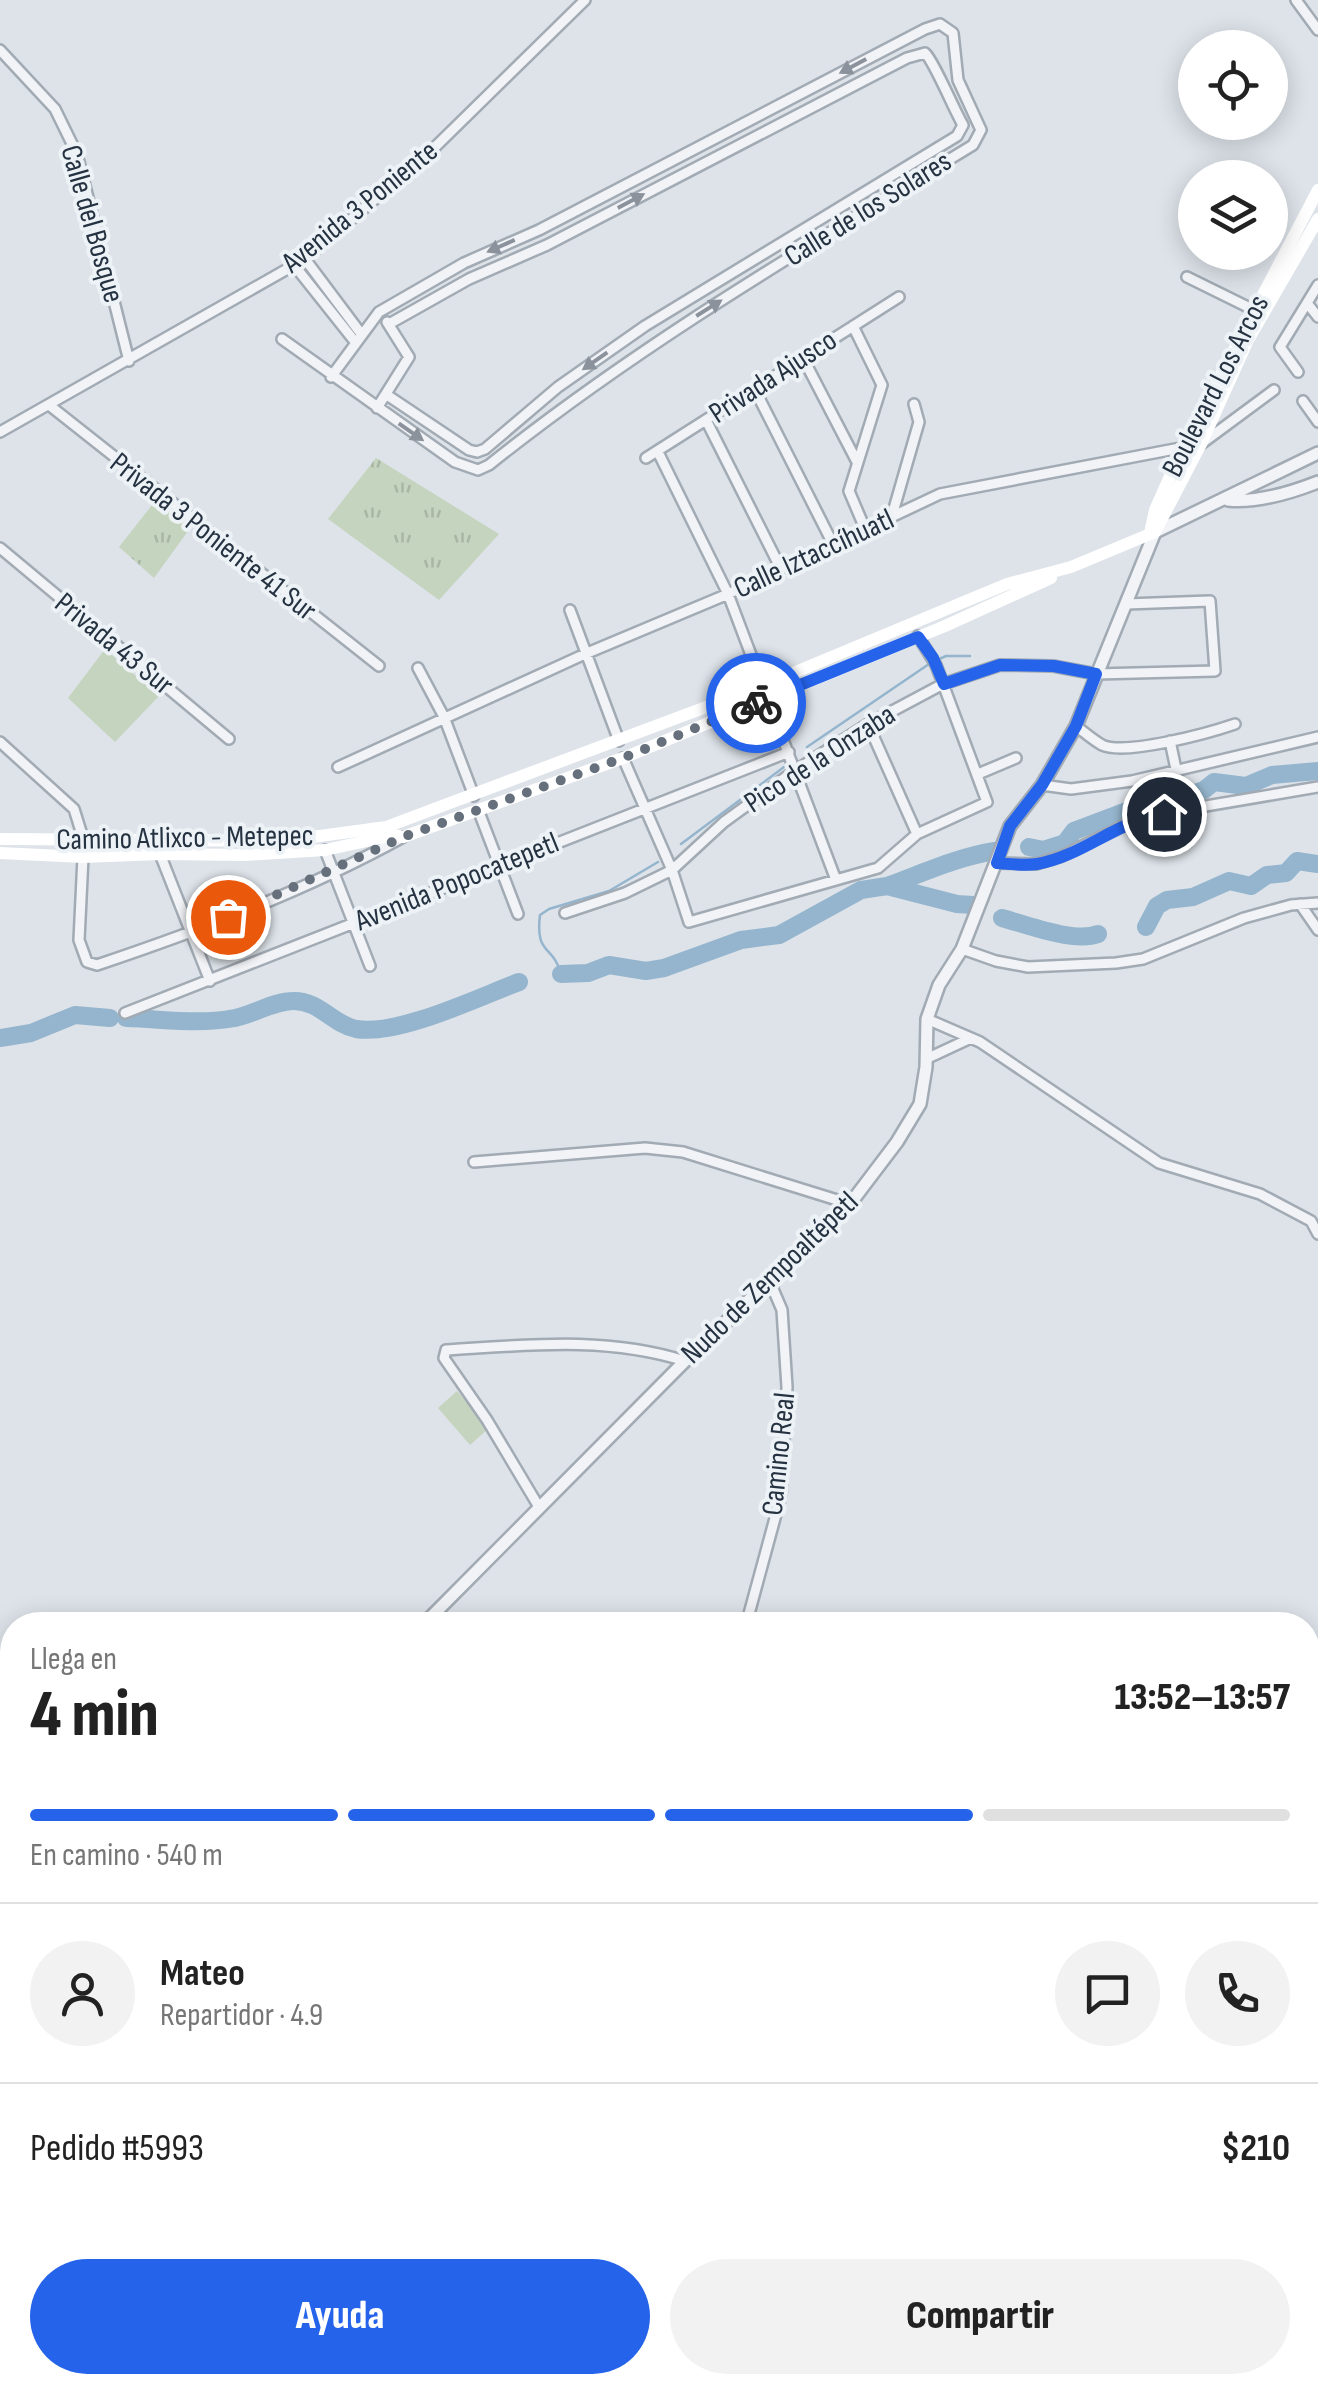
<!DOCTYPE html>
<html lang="es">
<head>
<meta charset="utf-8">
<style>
  body { margin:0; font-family:"Sofia Sans Condensed",sans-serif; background:#f2f2f2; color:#222; height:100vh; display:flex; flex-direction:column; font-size:38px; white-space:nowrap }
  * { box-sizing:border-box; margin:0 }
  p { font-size:32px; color:#767676 }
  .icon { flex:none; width:55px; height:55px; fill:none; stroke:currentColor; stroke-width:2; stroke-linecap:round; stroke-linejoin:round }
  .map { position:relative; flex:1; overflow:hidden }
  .drawer { position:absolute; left:0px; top:1612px; width:1320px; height:782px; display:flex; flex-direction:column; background:#fff; border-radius:40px 40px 0 0; box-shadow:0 5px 25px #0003 }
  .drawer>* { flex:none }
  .tools { position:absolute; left:1178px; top:30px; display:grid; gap:20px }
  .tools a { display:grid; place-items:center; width:110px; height:110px; border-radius:50%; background:#fff; box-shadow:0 5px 25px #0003; font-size:50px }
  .pin { position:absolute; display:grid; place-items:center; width:85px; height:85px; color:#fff; margin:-42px; border:5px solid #fff; border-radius:50%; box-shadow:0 2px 10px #0007 }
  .courier { position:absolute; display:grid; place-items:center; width:100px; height:100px; margin:-50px; border:8px solid #2563eb; border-radius:50%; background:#fff; color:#222; box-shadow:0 2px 12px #0007 }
  .overview em { font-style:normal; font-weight:800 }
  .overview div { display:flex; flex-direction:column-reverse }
  .overview { display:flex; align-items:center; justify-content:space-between; height:170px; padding:0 30px }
  h1 { font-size:65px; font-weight:800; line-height:75px }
  .bar { display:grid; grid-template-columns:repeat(4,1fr); gap:15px 10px; align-content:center; height:120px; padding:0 30px }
  .bar i { height:12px; border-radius:8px; background:#e0e0e0 }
  .bar .current { background:#2563eb }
  .bar p { grid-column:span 4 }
  .line { display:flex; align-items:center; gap:25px; padding:0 30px; border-top:2px solid #e0e0e0 }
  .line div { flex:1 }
  .round { display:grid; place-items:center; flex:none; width:105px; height:105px; border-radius:52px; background:#f2f2f2 }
  .action { display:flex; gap:20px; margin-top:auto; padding:20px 30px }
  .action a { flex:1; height:115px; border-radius:60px; background:#2563eb; color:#fff; font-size:40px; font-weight:800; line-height:115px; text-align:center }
  .action a+a { background:#f2f2f2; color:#222 }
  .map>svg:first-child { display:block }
  .grass { fill:url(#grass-tufts) }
  .green { fill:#c5d4be }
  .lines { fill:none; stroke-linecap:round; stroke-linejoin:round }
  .stream { stroke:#94b5cd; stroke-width:2.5 }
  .river { stroke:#94b5cd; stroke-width:18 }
  .minor-casing { stroke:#a2aab3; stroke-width:14 }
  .tertiary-casing { stroke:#a2aab3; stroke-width:16 }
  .minor { stroke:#f1f3f7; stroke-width:9 }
  .tertiary { stroke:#f1f3f7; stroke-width:11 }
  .secondary { stroke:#fff; stroke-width:12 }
  .oneway { fill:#8b929c }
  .done { stroke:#65707c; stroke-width:10; stroke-dasharray:0 18 }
  .route { stroke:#2563eb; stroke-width:12 }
  .labels { text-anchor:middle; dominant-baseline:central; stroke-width:8; stroke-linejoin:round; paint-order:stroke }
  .street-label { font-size:30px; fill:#253241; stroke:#edf2f6 }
</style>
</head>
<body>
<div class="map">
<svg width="1318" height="2393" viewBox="0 0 1318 2393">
  <defs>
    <pattern id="grass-tufts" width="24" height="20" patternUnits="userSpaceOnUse" patternTransform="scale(2.5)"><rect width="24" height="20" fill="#c5d4be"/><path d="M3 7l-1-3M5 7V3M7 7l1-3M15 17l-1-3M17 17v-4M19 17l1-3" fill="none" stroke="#a9b6a4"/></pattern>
  </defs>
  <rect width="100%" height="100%" fill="#dde3e9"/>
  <path class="grass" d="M376 458 499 534 439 600 328 519Z
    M156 500 191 527 154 578 119 547Z"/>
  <path class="green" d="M105 649 159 696 115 742 68 698Z
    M457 1391 489 1428 470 1445 438 1408Z"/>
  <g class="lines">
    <path class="stream" d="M937 660 946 656H970
      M807 747 929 664
      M681 844 784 767
      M561 974C553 944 535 956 540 915L549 909 609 891 658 862"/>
    <path class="river" d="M1029 847 1043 850 1065 843 1074 831 1127 811 1147 797 1179 798 1204 790 1214 782 1246 786 1272 775 1318 771
      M887 886C923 873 957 857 995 851
      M1002 918C1027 925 1074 943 1098 934
      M1146 927 1157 906 1167 900 1193 897 1229 881 1251 886 1267 875 1286 873 1297 861 1318 864
      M561 974 588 973 609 965 646 971 664 968 741 940 779 935 861 890 887 886 957 904 973 905
      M126 1018C164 1019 197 1025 235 1018 254 1014 274 1001 294 1001 320 1001 332 1024 356 1029 398 1036 477 998 519 982
      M0 1038 31 1033 75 1015 110 1018"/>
    <defs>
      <path id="minor" d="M1296 0 1318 30
        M0 50 55 109 77 154 129 361
        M305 259 362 335
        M294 265 356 343
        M1187 277 1254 310
        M1307 303 1318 317
        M853 326 882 385 849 491 866 531
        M282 339 455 462 478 470 489 465C640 344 808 246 973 145L981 130 958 80 953 33 940 24 925 29 539 230 464 263 379 312 331 377
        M803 358 857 462
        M1298 372 1280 347 1318 285
        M755 390 834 546
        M387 395 469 450 477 452 485 449 558 387 645 326 957 136 963 125C954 110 934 61 925 53L907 58 547 245 469 279 389 324
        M1303 401 1318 422
        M49 405 379 666
        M377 408 409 357 387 322
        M706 420 781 569
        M0 432 305 259 432 150 585 0
        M658 452 728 594 836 880
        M646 458 899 297
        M891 519 919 422 914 404
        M0 548 229 739
        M570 610 619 741
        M418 668 444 717 474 796
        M868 724 917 834
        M1076 726C1084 732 1093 740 1102 745 1125 756 1209 733 1235 724
        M1170 741 1176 769
        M0 742 74 809 84 841
        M623 758 672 870 689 922 878 868 917 834 987 802 936 665 918 636
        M338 767 585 654 728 594 940 494 1201 444 1274 390
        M978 774 1016 758
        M1042 785 1071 789 1132 781 1318 737
        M479 812 518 914
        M325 850 370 966
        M160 854 210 981
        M83 857 79 940 87 962 97 965C201 930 307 890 403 837
        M997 863 1036 864 1062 856 1141 817 1318 787
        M1300 904 1318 930
        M565 913 625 893 672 870 724 822 793 772 868 724 943 684 1000 665 1053 666 1096 674 1215 671 1210 601 1126 604
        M962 949 996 961 1028 967 1116 963 1143 959 1244 918 1291 905 1318 903
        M125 1013 789 752
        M927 1019 980 1042 1159 1163 1260 1194 1311 1221 1318 1234
        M926 1059 971 1038
        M474 1162 645 1148 683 1152 850 1204
        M539 1507 487 1420 444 1358 446 1350C527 1345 606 1336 685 1361
        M746 1625 781 1496 787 1387 782 1310 770 1282
        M1308 2059 1318 2063
        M0 2085 12 2101
        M1308 2291 1318 2286
        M0 2338 12 2329
        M345 2382 354 2393
        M215 2393 228 2382
        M400 2393 413 2382
        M785 2393 806 2382
        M1161 2393 1174 2382"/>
      <path id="tertiary" d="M1228 500C1258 503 1290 493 1318 482
        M423 1625 685 1361 850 1204 897 1142 920 1104 926 1067 927 1019 939 985 962 949 1010 826 1042 785 1076 726 1155 532 1318 453
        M0 2017 12 2007"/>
    </defs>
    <use href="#minor" class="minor-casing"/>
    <use href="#tertiary" class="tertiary-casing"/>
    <use href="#minor" class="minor"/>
    <use href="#tertiary" class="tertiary"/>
    <path class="secondary" d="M1150 533 1155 510 1183 447 1318 190
      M0 839 283 841 386 827 762 686 1007 584 1071 567 1155 532 1201 444 1248 340 1318 219
      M0 853 83 857 160 854 245 855 325 850 395 835 403 837 623 758 945 626 1051 578"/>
  </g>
  <defs><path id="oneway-solid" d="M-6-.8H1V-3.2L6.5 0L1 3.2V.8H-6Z" transform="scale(2.5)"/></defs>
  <g class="oneway">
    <use href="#oneway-solid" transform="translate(853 66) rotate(152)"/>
    <use href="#oneway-solid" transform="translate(631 201) rotate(-28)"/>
    <use href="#oneway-solid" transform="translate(501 246) rotate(156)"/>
    <use href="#oneway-solid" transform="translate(709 308) rotate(-32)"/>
    <use href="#oneway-solid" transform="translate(595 361) rotate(145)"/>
    <use href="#oneway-solid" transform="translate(411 432) rotate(35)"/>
  </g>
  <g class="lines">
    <path class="done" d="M228 917 403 837 623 758 756 703"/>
    <path class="route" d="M756 703 918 637 933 658 944 684 1000 665 1054 666 1096 674 1076 726 1042 785 1010 826 997 863C1010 864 1025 866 1037 864 1083 856 1118 820 1164 814"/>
  </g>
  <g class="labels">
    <g class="street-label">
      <text transform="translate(360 207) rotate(-39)">Avenida 3 Poniente</text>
      <text transform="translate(868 209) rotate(-32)">Calle de los Solares</text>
      <text transform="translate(92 224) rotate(74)">Calle del Bosque</text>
      <text transform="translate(773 377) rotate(-33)">Privada Ajusco</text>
      <text transform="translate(1216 386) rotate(-63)">Boulevard Los Arcos</text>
      <text transform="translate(213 537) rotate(38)">Privada 3 Poniente 41 Sur</text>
      <text transform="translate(814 554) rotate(-25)">Calle Iztaccíhuatl</text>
      <text transform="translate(114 644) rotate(39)">Privada 43 Sur</text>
      <text transform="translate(820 759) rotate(-33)">Pico de la Onzaba</text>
      <text transform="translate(185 838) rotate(-1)">Camino Atlixco - Metepec</text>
      <text transform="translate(457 882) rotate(-22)">Avenida Popocatepetl</text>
      <text transform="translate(770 1278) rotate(-44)">Nudo de Zempoaltépetl</text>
      <text transform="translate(779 1454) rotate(-84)">Camino Real</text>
    </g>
  </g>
</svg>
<div class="tools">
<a><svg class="icon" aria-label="locate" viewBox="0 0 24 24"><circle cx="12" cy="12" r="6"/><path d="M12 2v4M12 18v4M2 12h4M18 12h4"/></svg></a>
<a><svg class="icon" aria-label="layers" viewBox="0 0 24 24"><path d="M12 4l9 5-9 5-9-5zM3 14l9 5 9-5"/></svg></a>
</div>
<div class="pin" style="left:228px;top:917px;background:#ea580c"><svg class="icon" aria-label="bag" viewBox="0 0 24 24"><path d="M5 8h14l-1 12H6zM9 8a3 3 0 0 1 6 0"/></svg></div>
<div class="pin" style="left:1164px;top:814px;background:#1f2937"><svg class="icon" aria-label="home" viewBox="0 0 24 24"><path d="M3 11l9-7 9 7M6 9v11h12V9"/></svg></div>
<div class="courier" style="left:756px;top:703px"><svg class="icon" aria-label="bike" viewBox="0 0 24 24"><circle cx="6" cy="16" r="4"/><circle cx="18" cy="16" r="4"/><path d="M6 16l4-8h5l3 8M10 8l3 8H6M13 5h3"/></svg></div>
<section class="drawer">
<div class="overview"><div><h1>4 min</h1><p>Llega en</p></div><em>13:52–13:57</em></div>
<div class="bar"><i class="current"></i><i class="current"></i><i class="current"></i><i></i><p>En camino · 540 m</p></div>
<div class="line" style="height:180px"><a class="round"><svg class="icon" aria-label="person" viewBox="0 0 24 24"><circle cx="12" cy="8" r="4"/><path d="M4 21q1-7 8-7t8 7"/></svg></a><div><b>Mateo</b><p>Repartidor · 4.9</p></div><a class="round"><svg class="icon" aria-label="chat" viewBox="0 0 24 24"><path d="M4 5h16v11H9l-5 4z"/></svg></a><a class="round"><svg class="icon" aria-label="phone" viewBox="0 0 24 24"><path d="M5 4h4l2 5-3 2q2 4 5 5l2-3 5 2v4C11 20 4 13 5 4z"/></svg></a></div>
<div class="line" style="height:130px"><div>Pedido #5993</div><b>$210</b></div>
<div class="action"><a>Ayuda</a><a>Compartir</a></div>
</section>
</div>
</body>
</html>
